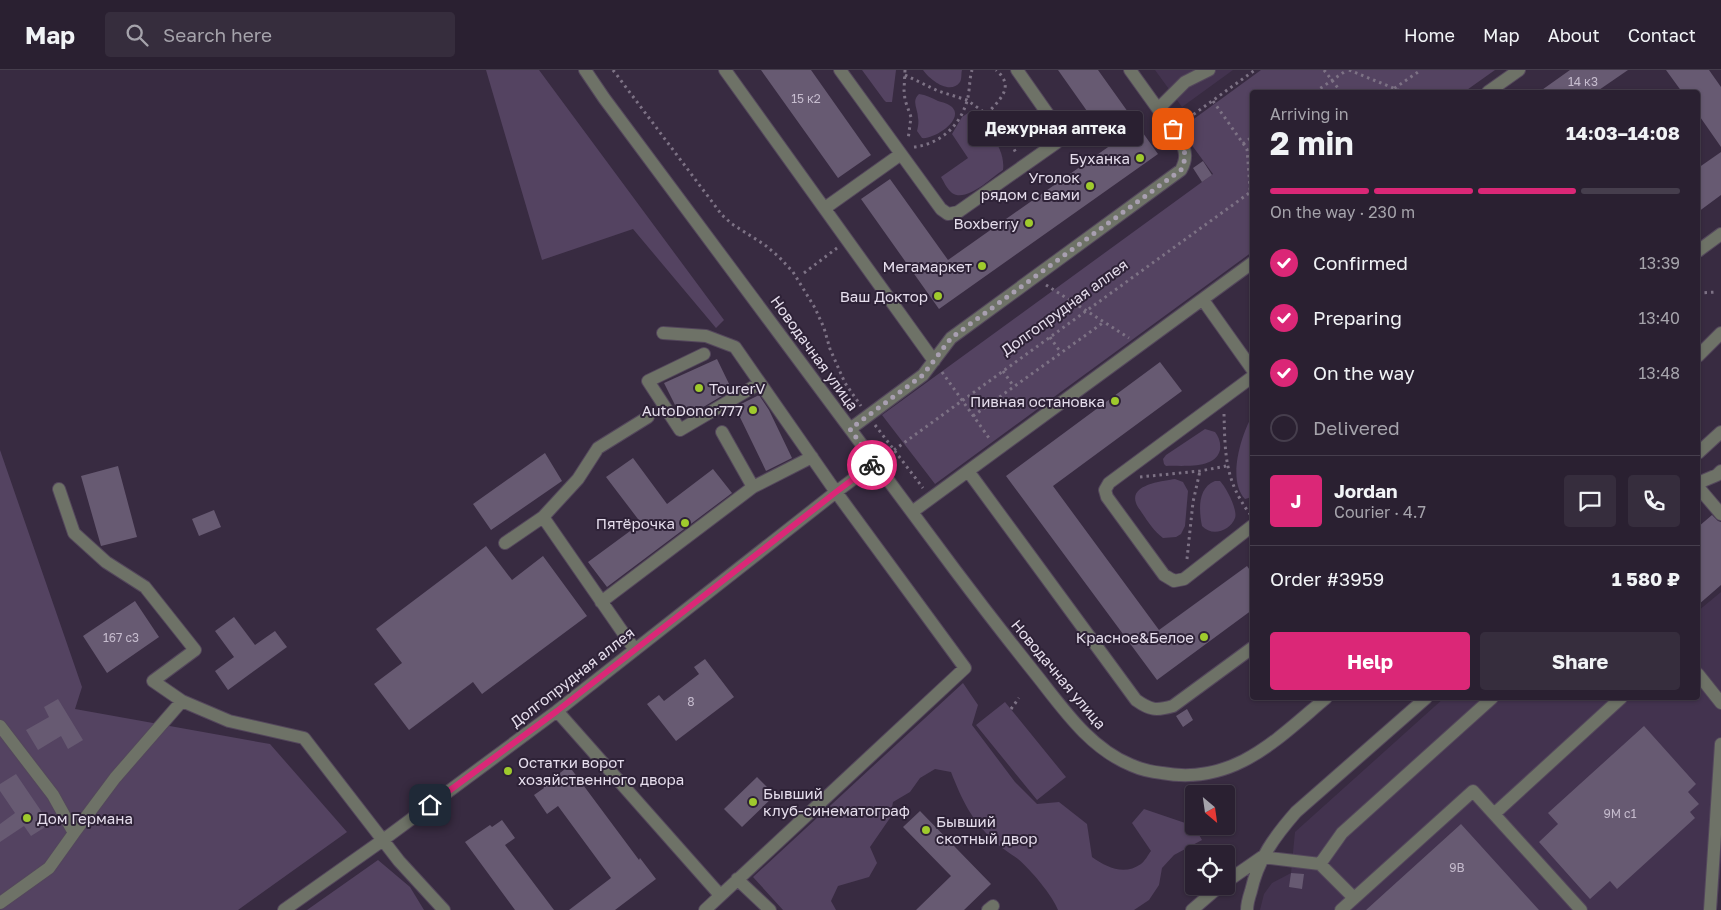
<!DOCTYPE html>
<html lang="en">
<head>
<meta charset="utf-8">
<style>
  body { margin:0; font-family:"Golos Text",sans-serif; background:#362d3d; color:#f1f3f6; height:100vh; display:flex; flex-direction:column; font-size:19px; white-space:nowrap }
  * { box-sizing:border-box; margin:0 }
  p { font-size:16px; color:#a5a3ab }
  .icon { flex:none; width:28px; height:28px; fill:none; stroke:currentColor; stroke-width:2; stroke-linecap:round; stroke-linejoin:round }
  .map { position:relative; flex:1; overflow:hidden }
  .side { position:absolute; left:1250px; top:20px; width:450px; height:610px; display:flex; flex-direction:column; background:#2a2031; border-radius:5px; box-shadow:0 1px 4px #0004,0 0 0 1px #463e4d }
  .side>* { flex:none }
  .needle { width:32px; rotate:151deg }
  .fabs { position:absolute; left:1185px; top:715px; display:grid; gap:10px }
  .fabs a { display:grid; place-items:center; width:50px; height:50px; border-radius:5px; background:#2a2031; box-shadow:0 1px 4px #0004,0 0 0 1px #463e4d; font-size:25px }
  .pin { position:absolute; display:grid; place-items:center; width:42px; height:42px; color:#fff; margin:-21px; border-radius:10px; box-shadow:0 2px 8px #0006 }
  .courier { position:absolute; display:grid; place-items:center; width:50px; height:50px; margin:-25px; border:4px solid #db2777; border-radius:50%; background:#fff; color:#222; box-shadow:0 1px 6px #0007 }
  .bubble { position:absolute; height:35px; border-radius:5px; background:#2a2031; box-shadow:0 1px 4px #0004,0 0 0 1px #463e4d; font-size:16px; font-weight:700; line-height:35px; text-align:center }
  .head em { font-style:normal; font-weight:700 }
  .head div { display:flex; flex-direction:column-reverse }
  .head { display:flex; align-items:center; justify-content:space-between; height:85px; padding:0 20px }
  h1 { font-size:32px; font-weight:700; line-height:38px }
  .bar { display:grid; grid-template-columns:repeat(4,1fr); gap:8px 5px; align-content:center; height:60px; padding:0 20px }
  .bar i { height:6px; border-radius:4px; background:#463e4d }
  .bar .active { background:#db2777 }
  .bar p { grid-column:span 4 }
  .line { display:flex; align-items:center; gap:12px; padding:0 20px; border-top:1px solid #463e4d }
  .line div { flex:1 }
  .round { display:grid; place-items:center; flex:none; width:52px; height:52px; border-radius:5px; background:#362d3d }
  ol { padding:0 20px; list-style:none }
  li { display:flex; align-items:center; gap:15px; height:55px }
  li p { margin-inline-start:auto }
  li .icon { padding:5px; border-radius:50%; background:#db2777; color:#fff; stroke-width:4 }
  li:last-child { color:#a5a3ab }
  li i { width:28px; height:28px; border:2px solid #463e4d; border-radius:50% }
  .button { display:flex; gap:10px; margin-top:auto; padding:10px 20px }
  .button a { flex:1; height:58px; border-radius:5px; background:#db2777; color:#fff; font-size:20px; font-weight:700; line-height:58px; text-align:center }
  .button a+a { background:#362d3d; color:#f1f3f6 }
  header { display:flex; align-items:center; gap:30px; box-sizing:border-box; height:70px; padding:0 25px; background:#2a2031; border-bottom:1px solid #463e4d }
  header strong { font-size:24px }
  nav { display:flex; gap:28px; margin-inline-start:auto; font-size:18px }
  .search { width:350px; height:45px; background:#362d3d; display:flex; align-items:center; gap:12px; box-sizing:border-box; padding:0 18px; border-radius:5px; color:#a5a3ab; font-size:19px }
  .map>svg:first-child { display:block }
  .built { fill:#43334f }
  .green { fill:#544361 }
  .building { fill:#675a72 }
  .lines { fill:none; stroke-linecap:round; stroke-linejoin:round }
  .minor-casing { stroke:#54475c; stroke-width:14 }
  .path { stroke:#7d7285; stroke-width:3; stroke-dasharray:2.5 4; stroke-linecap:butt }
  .minor { stroke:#6e7267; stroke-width:12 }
  .done { stroke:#a89fb0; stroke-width:5; stroke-dasharray:0 9 }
  .route { stroke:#db2777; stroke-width:6 }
  .poi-dot { fill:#9fca2d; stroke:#2e2237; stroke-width:2 }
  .labels { text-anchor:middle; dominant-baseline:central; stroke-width:4; stroke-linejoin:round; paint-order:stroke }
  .number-label { font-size:12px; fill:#c6bcce }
  .poi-label { font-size:15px; fill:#e5ddec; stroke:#2e2237; text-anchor:end }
  .street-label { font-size:15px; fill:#e5ddec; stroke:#2e2237 }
</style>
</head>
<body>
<header>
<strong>Map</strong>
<div class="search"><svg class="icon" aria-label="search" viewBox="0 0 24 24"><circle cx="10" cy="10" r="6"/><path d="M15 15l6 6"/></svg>Search here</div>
<nav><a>Home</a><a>Map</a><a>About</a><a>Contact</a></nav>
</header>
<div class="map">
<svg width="1721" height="840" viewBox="0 0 1721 840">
  <rect width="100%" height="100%" fill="#382b41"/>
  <path class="built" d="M1155 0H1233L1182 37Z
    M1721 522V792L1717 840H1260L1264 824 1272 813 1291 803 1295 762 1444 628H1698V541Z"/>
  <path class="green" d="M486 0H539L724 250 716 258 633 159 542 190Z
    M862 0H896L892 32H886L884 30Z
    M923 0H962C961 3 962 9 960 12 950 26 929 9 923 0Z
    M1261 0H1495L1464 22H1252V182L935 414 882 345 1213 104 1180 59Z
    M919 24C926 25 932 28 938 31 942 32 949 34 952 37 965 50 933 70 922 68L917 61C918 57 919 52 918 48 918 39 911 31 919 24Z
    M968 43C985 55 1006 77 1003 100 991 108 966 133 952 123 947 119 944 112 941 107L968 88 952 64 962 47Z
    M1252 346V427L1245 429C1227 410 1241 366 1252 346Z
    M1205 359 1215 362C1219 367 1221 373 1220 380 1215 400 1182 395 1166 396L1164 394 1163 389 1166 385Z
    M0 380 82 617 75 639 270 674 347 762 238 840H0Z
    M1175 409 1183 412 1188 421 1185 456 1181 464 1176 467 1163 468C1154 461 1148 452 1142 443 1140 440 1137 436 1136 433 1129 414 1164 411 1175 409Z
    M1215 411H1220C1226 417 1238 440 1235 448 1230 461 1212 467 1202 456 1199 441 1197 418 1215 411Z
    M963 613 978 635 972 655 1015 712 1037 734 1059 732 1087 754 1092 787C1106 797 1124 806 1141 794 1145 791 1148 785 1151 781L1132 753 1144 739 1194 756 1202 770 1174 785 1162 798 1159 815 1149 830 1134 840H1058C1053 826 1030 799 1018 789 1010 783 1001 778 993 770 971 749 962 730 951 702L935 699 920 708 910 722 893 732 890 748 870 777 877 793 869 807 838 816 831 831 836 840H783L753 807Z
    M1005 632 1066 707 1037 730 976 655Z
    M378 790 410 817 424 840H307Z"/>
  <path class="building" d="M761 0H811L871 85 838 108Z
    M1058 0H1098L1158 84 939 239 861 129 890 109 948 190 1111 75Z
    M1570 0H1628L1596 22H1539Z
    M1666 0H1709L1721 17V77L1698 44V22H1682Z
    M1721 82V125L1698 142V98Z
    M1203 91 1212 105 1202 112 1193 98Z
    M717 289 732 320 705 336 681 347 664 313Z
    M1160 292 1182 321 1053 416 1159 560 1247 496 1252 503V540L1157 610 1006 406Z
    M759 325 769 340 792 388 766 401 735 337Z
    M545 383 562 411 491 460 473 434Z
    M633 388 667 434 713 399 732 423 607 517 588 492 641 453 606 407Z
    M118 396 137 467 101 476 81 406Z
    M214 440 221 457 199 466 192 449Z
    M1712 445 1718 451 1721 452V515L1698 535V457Z
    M486 476 512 510 543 486 587 546 482 624 473 612 409 660 374 614 402 593 376 559Z
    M135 531 159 567 107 603 83 566Z
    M234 547 255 575 275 561 287 577 228 620 215 601 234 587 215 561Z
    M705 589 734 627 676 671 647 634 659 625 664 631 699 604 694 597Z
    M58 629 83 670 68 679 61 666 38 680 26 660 49 647 44 637Z
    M1187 639 1193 650 1183 657 1176 646Z
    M1644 656 1696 714 1688 722 1699 734 1690 742 1695 748 1617 819 1610 811 1590 829 1539 772 1558 754 1548 743Z
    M569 696 639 790 640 788 656 809 615 840H569L611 808 558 736 547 744 534 725 544 718 543 716Z
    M16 704 50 754 31 766 24 756 0 772V754L15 743 0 721V714Z
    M757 707 775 725 742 757 724 739Z
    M920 741 991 814 964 840H916L951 806 903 757Z
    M502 750 515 768 505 775 554 840H515L465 772 490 755 492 757Z
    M1461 754 1539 840H1366Z
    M1291 803 1304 804 1302 819 1289 817Z"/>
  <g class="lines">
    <defs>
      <path id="minor" d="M585 0 604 28C722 185 837 343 955 500 982 536 1010 572 1038 607 1064 640 1090 678 1131 695 1140 699 1152 702 1162 703 1233 716 1276 670 1326 628
        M725 0 934 291
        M840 0 941 139 948 144 958 142 1056 73 1060 66 1057 57 1017 0
        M1488 22 1519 0
        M1158 39 1185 12 1209 0
        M825 138 901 84
        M1698 181 1721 164
        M1203 230 1252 299
        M663 263 706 266 735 277 836 422 965 598 705 840
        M704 284 648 311 680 360 760 313
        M1698 286 1721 263
        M1252 307 1109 413 1105 420 1107 427 1164 505 1174 511 1184 509 1252 456
        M850 359 923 305 951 268 1181 100C1187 89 1186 82 1181 71L1130 0
        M722 362 753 417
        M1698 383 1721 362
        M968 401 1136 630C1150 640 1156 641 1173 636L1252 578
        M1698 413 1717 405 1721 401
        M1698 417 1721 444
        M59 419 74 463 106 492 145 517 195 580 153 611 182 631 229 651 304 668 399 791 444 840
        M912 442 1252 193
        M505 473 543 447
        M601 532 753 417 812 387
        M635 580 543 447 578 409 598 378 648 347
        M1698 604 1721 633
        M557 641 720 825
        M0 656 53 725 74 763 49 798 0 833
        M1494 744 1621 628
        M74 763 115 708 182 631
        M1320 794 1342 763 1492 628
        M737 809 770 840
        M1226 812 1262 787 1320 794 1354 828
        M284 840 383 770 557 641 836 422 875 393
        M988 840 993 836
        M1192 840 1220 816
        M1247 840C1247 833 1249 827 1251 821 1258 789 1275 766 1296 742L1426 628
        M1341 840 1473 721 1581 840
        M1710 840 1721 674"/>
    </defs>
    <use href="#minor" class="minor-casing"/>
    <path class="path" d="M613 0 722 145 732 154 765 175 779 187 793 202 815 238 824 258 830 279 845 313 861 336
      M905 0 904 20 905 30 911 47 908 70
      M1324 0 1341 22
      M1349 0 1403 22
      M905 5 938 21 967 30 992 48 1007 65 1017 85
      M1315 22 1347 0
      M1389 22 1421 0
      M1213 31 1247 79 1252 144
      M987 44C999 30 1016 17 996 0
      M1183 52 1255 0
      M1243 74 1252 67
      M914 77C940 74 960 56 967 31 970 21 969 10 972 0
      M804 203 837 178
      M1046 215 1129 268
      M1698 223 1716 222
      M1050 267 1061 283
      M1003 301 1014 317
      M942 302 989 368
      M1224 344C1225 384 1225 411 1250 444
      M973 346 1104 252
      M875 355 923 418
      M894 380 1252 121
      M1140 407 1200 401 1226 396
      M1187 489 1193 432 1200 401
      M1011 639 1019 628"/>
    <use href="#minor" class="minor"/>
  </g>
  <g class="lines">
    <path class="done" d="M872 395 875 393 850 359 923 305 951 268 1181 100C1189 84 1183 73 1173 59"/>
    <path class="route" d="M430 735 557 641 836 422 872 395"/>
  </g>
  <g class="poi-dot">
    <circle cx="1140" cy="88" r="5"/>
    <circle cx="1090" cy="116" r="5"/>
    <circle cx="1029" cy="153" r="5"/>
    <circle cx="982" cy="196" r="5"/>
    <circle cx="938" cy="226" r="5"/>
    <circle cx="699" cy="318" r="5"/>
    <circle cx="1115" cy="331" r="5"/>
    <circle cx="753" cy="340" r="5"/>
    <circle cx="685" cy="453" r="5"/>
    <circle cx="1204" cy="567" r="5"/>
    <circle cx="508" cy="701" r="5"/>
    <circle cx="753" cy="732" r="5"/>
    <circle cx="27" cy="748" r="5"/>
    <circle cx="926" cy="760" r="5"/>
  </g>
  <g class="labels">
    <g class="number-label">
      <text x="1583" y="11">14 к3</text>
      <text x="806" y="28">15 к2</text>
      <text x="121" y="567">167 с3</text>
      <text x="691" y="631">8</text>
      <text x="1620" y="743">9М с1</text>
      <text x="1457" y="797">9В</text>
    </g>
    <g class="poi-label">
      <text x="1130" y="88">Буханка</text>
      <text x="1080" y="107">Уголок<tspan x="1080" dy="17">рядом с вами</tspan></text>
      <text x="1019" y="153">Boxberry</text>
      <text x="972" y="196">Мегамаркет</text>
      <text x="928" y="226">Ваш Доктор</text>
      <text x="709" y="318" text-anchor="start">TourerV</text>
      <text x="1105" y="331">Пивная остановка</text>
      <text x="743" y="340">AutoDonor777</text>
      <text x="675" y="453">Пятёрочка</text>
      <text x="1194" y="567">Красное&amp;Белое</text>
      <text x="518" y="692" text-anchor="start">Остатки ворот<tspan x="518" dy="17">хозяйственного двора</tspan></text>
      <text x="763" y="723" text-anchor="start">Бывший<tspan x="763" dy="17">клуб-синематограф</tspan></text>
      <text x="37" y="748" text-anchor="start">Дом Германа</text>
      <text x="936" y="751" text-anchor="start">Бывший<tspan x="936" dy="17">скотный двор</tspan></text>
    </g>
    <g class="street-label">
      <text transform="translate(1064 237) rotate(-36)">Долгопрудная аллея</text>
      <text transform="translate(815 283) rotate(54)">Новодачная улица</text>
      <text transform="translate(1059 604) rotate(50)">Новодачная улица</text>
      <text transform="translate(572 607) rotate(-38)">Долгопрудная аллея</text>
    </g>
  </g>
</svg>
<div class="fabs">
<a><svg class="needle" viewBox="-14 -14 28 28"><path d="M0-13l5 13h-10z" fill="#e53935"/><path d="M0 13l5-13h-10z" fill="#a5a3ab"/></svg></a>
<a><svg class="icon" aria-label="locate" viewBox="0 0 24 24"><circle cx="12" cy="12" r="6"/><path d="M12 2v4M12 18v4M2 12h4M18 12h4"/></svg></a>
</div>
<div class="pin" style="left:1173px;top:59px;background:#ea580c"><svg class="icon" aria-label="bag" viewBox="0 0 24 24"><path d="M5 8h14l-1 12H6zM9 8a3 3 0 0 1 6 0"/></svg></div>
<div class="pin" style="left:430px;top:735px;background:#1f2937"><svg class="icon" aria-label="home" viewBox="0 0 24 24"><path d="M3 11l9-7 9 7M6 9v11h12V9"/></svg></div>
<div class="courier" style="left:872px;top:395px"><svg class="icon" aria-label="bike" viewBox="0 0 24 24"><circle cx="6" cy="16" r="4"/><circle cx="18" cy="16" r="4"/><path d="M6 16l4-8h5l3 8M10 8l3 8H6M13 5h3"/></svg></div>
<div class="bubble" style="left:968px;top:41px;width:175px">Дежурная аптека</div>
<section class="side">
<div class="head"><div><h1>2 min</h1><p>Arriving in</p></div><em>14:03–14:08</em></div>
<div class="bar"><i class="active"></i><i class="active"></i><i class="active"></i><i></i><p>On the way · 230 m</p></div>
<ol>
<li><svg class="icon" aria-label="check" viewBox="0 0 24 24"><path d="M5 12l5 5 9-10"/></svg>Confirmed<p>13:39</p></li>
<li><svg class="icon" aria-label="check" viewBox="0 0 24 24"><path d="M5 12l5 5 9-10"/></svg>Preparing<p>13:40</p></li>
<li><svg class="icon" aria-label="check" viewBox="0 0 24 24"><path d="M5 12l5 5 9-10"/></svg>On the way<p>13:48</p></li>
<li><i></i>Delivered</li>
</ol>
<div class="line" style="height:90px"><b class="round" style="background:#db2777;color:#fff">J</b><div><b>Jordan</b><p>Courier · 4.7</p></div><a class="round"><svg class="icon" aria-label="chat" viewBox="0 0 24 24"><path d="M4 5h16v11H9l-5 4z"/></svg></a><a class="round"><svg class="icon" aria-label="phone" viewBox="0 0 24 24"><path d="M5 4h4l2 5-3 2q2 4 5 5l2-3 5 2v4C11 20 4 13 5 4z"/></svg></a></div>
<div class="line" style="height:65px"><div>Order #3959</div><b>1 580 ₽</b></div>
<div class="button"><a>Help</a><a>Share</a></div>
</section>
</div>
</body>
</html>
